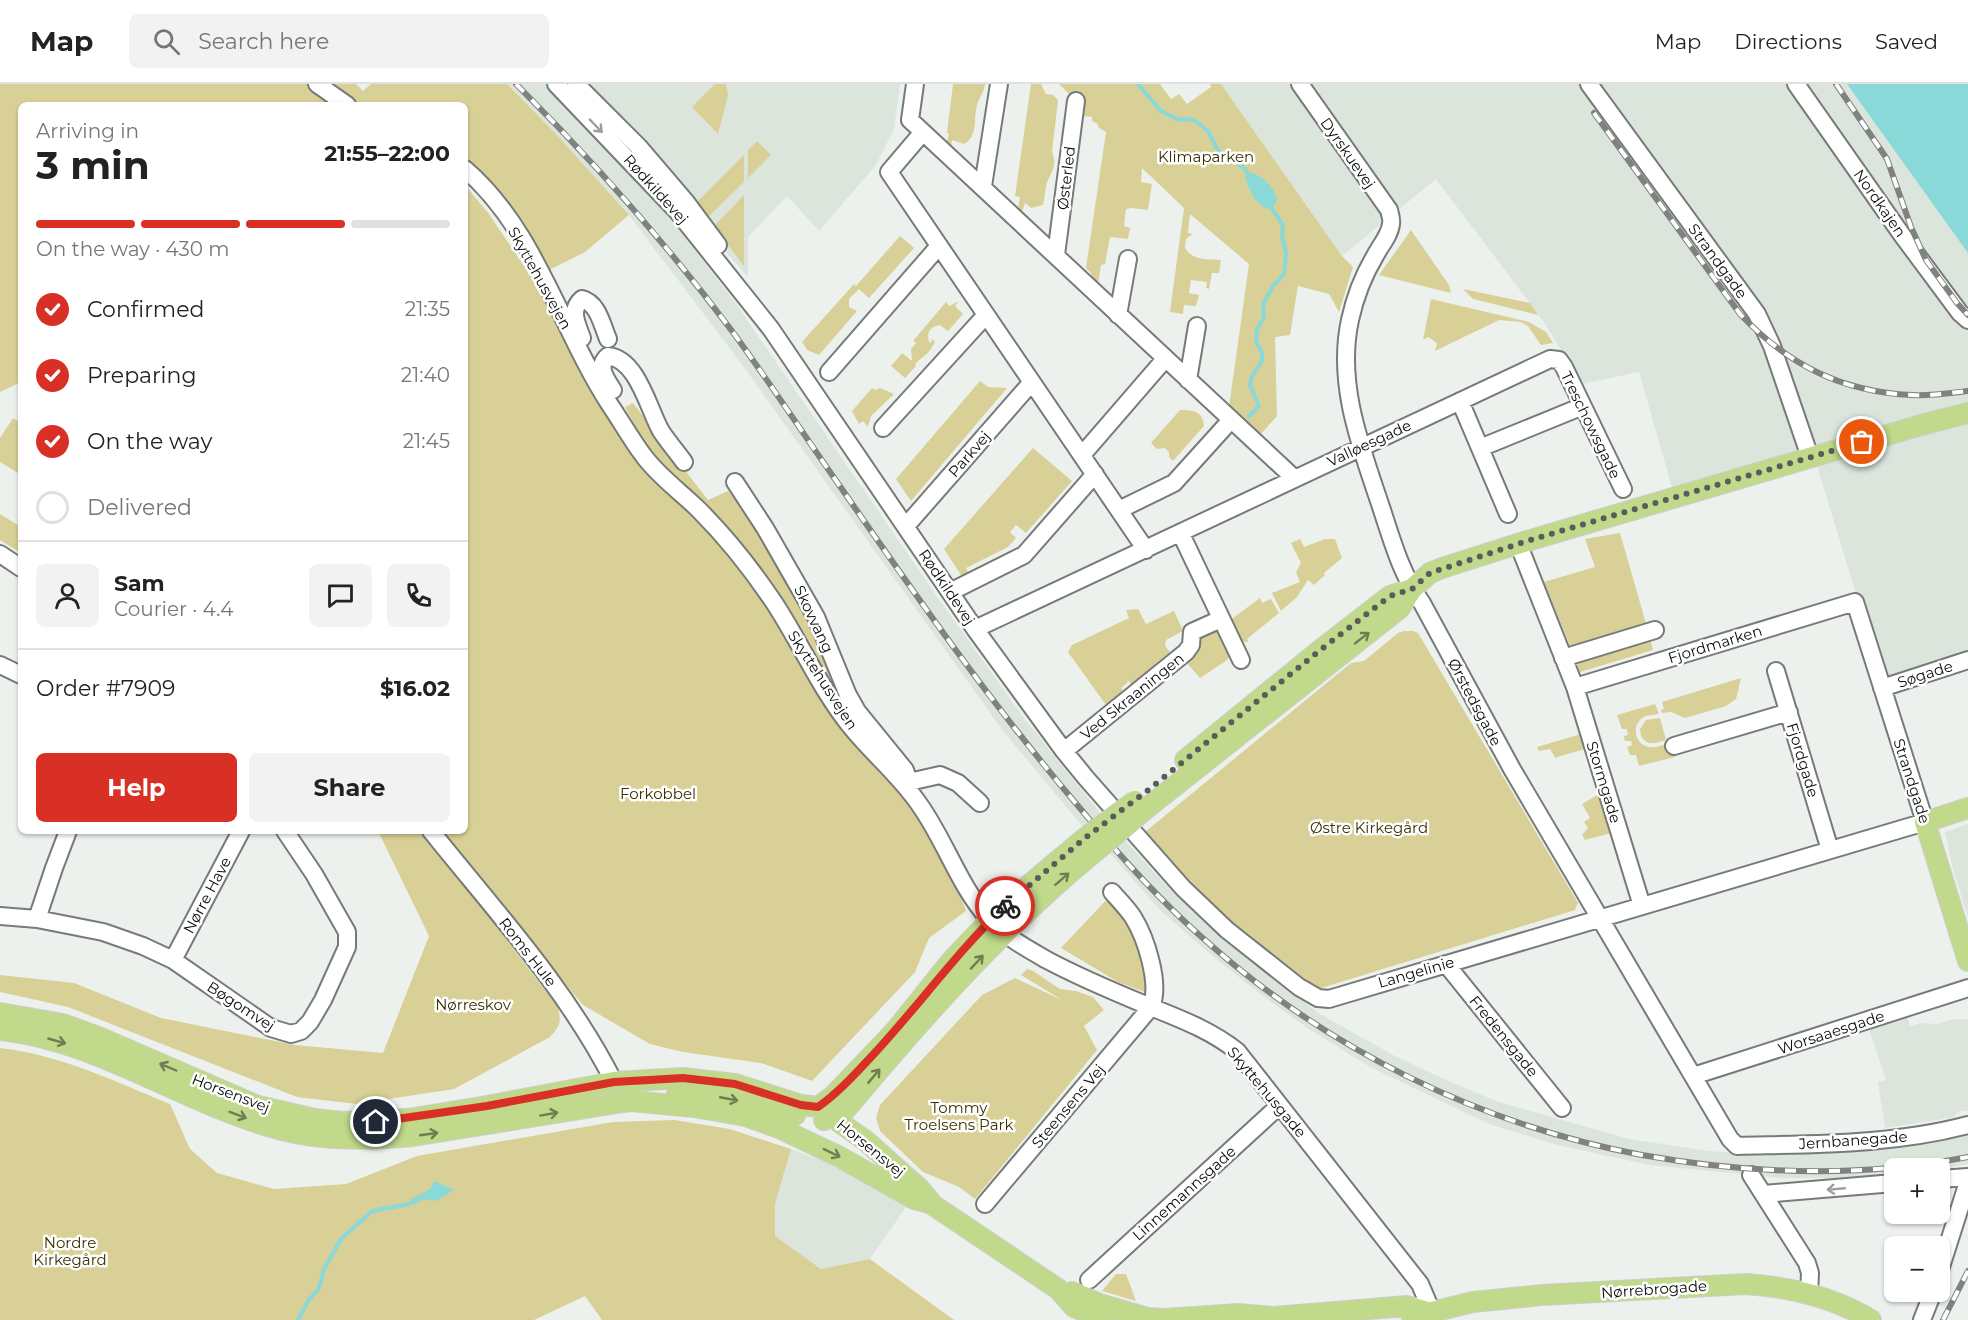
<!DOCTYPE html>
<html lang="en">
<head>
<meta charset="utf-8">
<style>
  body { margin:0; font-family:Montserrat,sans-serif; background:#f2f2f2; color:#222; height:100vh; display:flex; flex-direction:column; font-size:22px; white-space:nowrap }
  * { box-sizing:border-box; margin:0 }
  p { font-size:20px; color:#767676 }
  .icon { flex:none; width:33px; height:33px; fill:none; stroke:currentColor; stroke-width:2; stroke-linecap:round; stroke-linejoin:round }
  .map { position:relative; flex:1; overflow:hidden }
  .side { position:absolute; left:18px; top:18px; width:450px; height:732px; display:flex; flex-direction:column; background:#fff; border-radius:9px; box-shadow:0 2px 4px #0004 }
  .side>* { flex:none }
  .fabs { position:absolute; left:1884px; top:1074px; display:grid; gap:12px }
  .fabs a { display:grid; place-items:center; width:66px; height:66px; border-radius:9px; background:#fff; box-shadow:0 2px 4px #0004; font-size:30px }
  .pin { position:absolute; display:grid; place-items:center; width:51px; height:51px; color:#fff; margin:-26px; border:3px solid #fff; border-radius:50%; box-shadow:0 2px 6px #0007 }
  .courier { position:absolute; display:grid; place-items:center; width:60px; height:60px; margin:-30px; border:4px solid #d93025; border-radius:50%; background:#fff; color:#222; box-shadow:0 2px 8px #0007 }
  .head em { font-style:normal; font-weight:700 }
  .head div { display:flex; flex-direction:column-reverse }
  .head { display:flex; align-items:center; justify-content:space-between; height:102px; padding:0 18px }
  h1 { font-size:39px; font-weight:700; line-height:45px }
  .bar { display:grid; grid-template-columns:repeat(4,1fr); gap:9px 6px; align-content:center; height:72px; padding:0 18px }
  .bar i { height:8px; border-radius:4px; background:#e0e0e0 }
  .bar .on { background:#d93025 }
  .bar p { grid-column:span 4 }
  .line { display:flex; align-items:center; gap:15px; padding:0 18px; border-top:2px solid #e0e0e0 }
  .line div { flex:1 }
  .round { display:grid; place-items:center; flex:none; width:63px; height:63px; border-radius:9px; background:#f2f2f2 }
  ol { padding:0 18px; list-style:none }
  li { display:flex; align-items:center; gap:18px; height:66px }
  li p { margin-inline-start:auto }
  li .icon { padding:6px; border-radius:50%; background:#d93025; color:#fff; stroke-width:4 }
  li:last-child { color:#767676 }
  li i { width:33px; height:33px; border:3px solid #e0e0e0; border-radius:50% }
  .primary-button { display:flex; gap:12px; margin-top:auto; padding:12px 18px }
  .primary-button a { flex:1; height:69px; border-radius:9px; background:#d93025; color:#fff; font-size:24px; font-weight:700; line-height:69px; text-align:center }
  .primary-button a+a { background:#f2f2f2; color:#222 }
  header { display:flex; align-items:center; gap:36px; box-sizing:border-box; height:84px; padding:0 30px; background:#fff; border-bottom:2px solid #e0e0e0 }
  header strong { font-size:28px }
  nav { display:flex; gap:33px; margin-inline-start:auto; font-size:21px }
  .search { width:420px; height:54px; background:#f2f2f2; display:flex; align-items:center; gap:15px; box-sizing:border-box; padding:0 21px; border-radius:9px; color:#767676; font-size:22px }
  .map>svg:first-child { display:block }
  .built { fill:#dbe5dc }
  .green { fill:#d8d096 }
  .water { fill:#89d9d9 }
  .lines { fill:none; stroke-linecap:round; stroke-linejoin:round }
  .stream { stroke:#89d9d9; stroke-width:4 }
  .minor-casing { stroke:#777b78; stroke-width:20 }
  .major-casing { stroke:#cecece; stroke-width:22 }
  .minor { stroke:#fff; stroke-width:16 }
  .major { stroke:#c0d98b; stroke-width:20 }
  .rail-casing { stroke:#7f827f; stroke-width:6 }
  .rail { stroke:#fff; stroke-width:4; stroke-dasharray:11; stroke-linecap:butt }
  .major-bridge-casing { stroke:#cecece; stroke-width:22; stroke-linecap:butt }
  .major-bridge { stroke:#c0d98b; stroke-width:20 }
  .oneway { stroke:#9d9e9d }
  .oneway2 { stroke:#6f7d51 }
  .done { stroke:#5a5c5a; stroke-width:6; stroke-dasharray:0 10.8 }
  .route { stroke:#d93025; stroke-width:8 }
  .labels { text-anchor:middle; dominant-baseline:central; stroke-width:5; stroke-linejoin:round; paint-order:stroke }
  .street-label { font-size:15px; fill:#0b0c0b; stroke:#fff }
  .park-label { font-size:15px; fill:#383200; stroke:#fff }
</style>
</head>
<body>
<header>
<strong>Map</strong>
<div class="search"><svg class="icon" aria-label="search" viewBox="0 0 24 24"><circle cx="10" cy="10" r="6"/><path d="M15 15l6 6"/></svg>Search here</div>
<nav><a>Map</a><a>Directions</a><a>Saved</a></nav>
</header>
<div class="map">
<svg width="1968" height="1236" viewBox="0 0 1968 1236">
  <rect width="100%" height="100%" fill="#edf1ed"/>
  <path class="built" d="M507 0H545L639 98 681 148 736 220 938 514 1024 634 1100 729 1165 800 1212 845 1271 894 1320 930 1395 972 1448 997 1499 1018 1629 1055 1709 1067 1758 1071 1881 1066 1968 1047V1080L1940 1085 1894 1084V1090L1843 1094H1781L1650 1081 1557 1061 1489 1040 1370 983 1306 943 1263 912 1216 875 1161 827 1108 767 1083 743 1003 647 746 286 629 131 557 51Z
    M577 0H900L894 45 876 81 819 147 787 112 748 153V193Z
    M1221 0H1968V330L1673 407 1639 288 1582 300 1544 238 1436 95 1342 172Z
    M1968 338V579L1885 605 1817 382Z
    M1968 740V834L1953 785 1945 748Z
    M1907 933 1910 942 1922 939 1938 940 1953 935H1968V1027H1961L1955 1031V1033L1885 1044 1878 998 1886 996 1869 945Z
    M791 1065 834 1081 906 1123 870 1175 821 1185 775 1152V1120Z"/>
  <path class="green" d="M0 0H309L338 21H21V298L0 308Z
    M326 0H356L363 7 371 0H507L557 51 629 131 585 168 549 186 477 85 465 75V21H357Z
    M715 0H726L728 11 718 50 692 23Z
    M953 0H985C984 8 981 11 978 18 972 32 980 51 964 60L952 56 951 62 947 58 949 49H947Z
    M1031 0H1041L1046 10 1053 11 1058 16 1052 68C1057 79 1053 86 1048 96 1045 103 1045 113 1043 121L1031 124 1025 119 1022 128 1018 125 1020 113 1015 112Z
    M1059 0H1160L1171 15 1179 10 1187 20 1211 3 1210 0H1221L1342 172 1353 183 1339 228 1329 210 1298 202 1290 251 1275 253 1277 332 1260 351 1229 323 1249 180 1190 130 1188 149 1193 150 1186 155 1185 164C1193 177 1207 175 1221 176L1219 189H1212L1209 205 1206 204 1207 198 1191 196 1189 209 1199 211 1196 222 1184 221 1183 230 1170 228 1184 124 1142 84 1141 98 1152 100 1148 126 1131 124 1126 125 1124 142 1130 144 1128 155 1110 153 1105 180 1101 181 1098 200 1091 193V189L1086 184 1106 48 1098 43V40L1092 37V33L1083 32 1084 25Z
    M757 57 771 71 748 94V66Z
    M744 71V98L708 133 696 119Z
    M465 101 489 130 552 224 579 287 632 369 716 454 897 703 920 731 956 800 966 827 929 854 915 888 812 997 761 979 683 968 650 960 583 921 438 747H465Z
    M744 111V182L715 144 716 140Z
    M1411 146 1449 201 1451 209 1379 191Z
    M900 152 914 164 869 214 859 205 849 215V223L857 227 819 271 807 266 802 258 854 200 856 202Z
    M1463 205 1530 219 1538 231 1473 215Z
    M1431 215 1529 238 1546 248 1553 259 1541 261 1528 242 1521 238 1499 236 1435 267 1437 259 1428 253 1423 256Z
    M959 217 955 222 963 230 948 247 940 241C930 243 926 248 929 258L931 259 932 255 935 258C928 271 925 271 915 280L916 282 905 294 891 282 902 269 912 277 911 265 916 259 913 257 946 218 949 222Z
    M980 297 988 303 1007 304 911 417 896 395Z
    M872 304 875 306 880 304 894 310 871 332 868 343 863 337 859 340 852 327Z
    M633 319 708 416 728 407 745 424 811 539 840 609 808 564 644 360 625 323Z
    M1180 326C1193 326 1203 327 1204 342L1173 377 1169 373V368L1165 364 1157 365 1151 359Z
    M13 334 21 339V391L0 378V354Z
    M1033 364 1072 397 1026 449 1016 441 1010 448 1016 454 1008 463 966 484 969 491 963 494 944 465Z
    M0 430 21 443V469L0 456Z
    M1620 449 1647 543 1571 564 1544 498 1595 483 1585 455Z
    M1300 455 1304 463 1325 455H1335L1342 474 1324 489 1325 491 1314 501 1308 496 1297 513 1281 527 1272 509 1300 498 1296 488 1301 479 1291 459Z
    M1260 514 1262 519 1271 515 1279 529 1247 555 1249 558 1236 557 1229 537Z
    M1138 525 1146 540 1174 527 1183 547 1166 556 1165 562 1170 568 1155 580 1158 585 1135 605 1127 595 1128 598 1121 604 1123 606 1106 621 1068 568 1072 561 1129 534 1126 526Z
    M1217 544 1231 570 1227 576 1200 594 1185 577 1200 550Z
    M1404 547H1413L1418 549 1578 819 1575 826 1318 905 1234 840 1177 784 1145 748 1351 579 1364 577 1398 549Z
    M1650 555 1653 566 1580 588 1576 577Z
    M1741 594 1736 615 1726 622 1685 634 1671 628 1662 629 1661 626 1664 625 1662 618Z
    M1655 620 1659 630C1654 631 1648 631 1644 633 1630 641 1635 662 1650 663 1655 664 1660 662 1665 660L1668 668 1674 667 1675 673 1639 682 1636 671H1630L1627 663 1632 661 1631 657H1625L1624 652 1628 651 1627 645H1622L1617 631Z
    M1660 634 1666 656C1655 659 1648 663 1641 652L1640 645 1646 636Z
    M1581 650 1585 665 1557 673 1556 675 1550 665 1539 667 1537 663Z
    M1599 710 1611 749 1585 756 1582 751 1588 744 1584 738 1590 734 1582 720Z
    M378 747H423L558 923C561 938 561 941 550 953L454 1005 356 1020 297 1013 68 923 0 908V891L74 899 161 934 295 961 383 969 429 852Z
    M1110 812 1131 838 1145 869 1150 910 1118 898 1061 864Z
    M1027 885 1033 887 1060 905 1076 907 1093 913 1104 926 1084 942 1097 966 975 1115 959 1103 923 1088 880 1047 876 1034 880 1021 982 911 1015 894 1062 916 1021 891Z
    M0 964C61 971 114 997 170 1020L190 1065 217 1089 274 1105 346 1100 417 1072 613 1038 674 1036 730 1045 791 1065 775 1120V1152L821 1185 870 1175 954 1236H602L585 1212 534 1236H0Z
    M1116 1190H1126L1136 1217 1102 1207Z"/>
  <path class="water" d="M1847 0H1968V169Z
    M1252 89C1265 94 1274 103 1277 116L1272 125C1256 124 1250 107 1245 93L1248 90Z
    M434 1097 454 1106 436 1117 424 1115 415 1120 411 1115 430 1105Z"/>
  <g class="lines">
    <path class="stream" d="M1138 0 1161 27 1177 35 1194 36 1208 47 1218 67 1243 83 1251 94
      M1249 332 1259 322 1250 301 1252 292 1262 277V269L1256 257 1257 245 1264 233 1263 220 1273 202 1284 190 1286 169 1282 152 1283 141 1270 122
      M298 1236 308 1217 319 1204 324 1185 341 1155 372 1127 409 1120 417 1115"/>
    <defs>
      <path id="minor" d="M317 0 347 21
        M556 0 677 127 771 245 975 545 1064 667 1086 694 1183 804 1227 846 1299 903 1318 914 1329 915 1925 738 1855 518 1575 603
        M576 0 639 63 686 118 718 161
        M915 0 910 36 1294 394
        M1300 0 1389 126C1390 130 1392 136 1391 140 1390 151 1380 162 1375 172 1363 192 1355 213 1350 236 1336 300 1361 363 1381 423 1392 456 1401 490 1422 519L1512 685 1730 1055 1737 1062C1814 1060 1893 1061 1968 1041
        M1589 0 1757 230 1772 262 1810 373
        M1796 0 1902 151 1960 229 1968 236
        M923 48 889 88 1146 466
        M465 85C536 146 560 244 610 321 621 337 631 355 643 371 658 392 681 408 699 426 727 454 753 487 775 520 801 560 821 606 851 643 873 670 900 692 919 720 945 756 958 800 988 834 1004 852 1026 864 1047 876 1079 893 1112 907 1146 921 1178 934 1209 945 1237 967L1420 1200 1432 1228
        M983 102 999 0
        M1056 171 1076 17
        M1118 231 1128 175
        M582 254C577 240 569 226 582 215 598 219 602 241 608 255
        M829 288 939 162
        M1188 296 1197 242
        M613 306C606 295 596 282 608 272 638 275 649 327 661 347 668 358 677 368 684 378
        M1460 317 1508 430
        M883 344 986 231
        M1480 364 1583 322
        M1082 371 1165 275
        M735 398 765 444 816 533 848 611 857 627 905 686 909 698 905 700
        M1119 426 1174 399 1230 337
        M906 442 1032 298
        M1181 450 1241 576
        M1518 459 1575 603 1642 822
        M0 470 21 484
        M950 508 1024 471 1095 390
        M975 545 1550 275 1559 276 1564 283 1623 405
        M1563 574 1655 546
        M0 581 21 591
        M1776 587 1830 766
        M1882 604 1968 576
        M1674 662 1789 628
        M1064 667 1186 568 1191 561 1192 548 1221 535
        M909 698 940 691 958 699 980 719
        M431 747C496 828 567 905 614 998
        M0 832 37 835 103 848 143 862 173 876 271 944 291 950 301 947 310 938 323 916 347 863V848L314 790 285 747
        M37 835 54 784 68 747
        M173 876 241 747
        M1446 880 1562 1024
        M1693 992 1968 904
        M1751 1091 1807 1179 1810 1189 1809 1210
        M1940 1095 1968 1093
        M1764 1110 1894 1099
        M985 1120 1151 923C1161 900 1146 854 1133 833 1127 824 1119 816 1112 808
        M1940 1186 1968 1098
        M1089 1196 1279 1022
        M1922 1236 1933 1208"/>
      <path id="major" d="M1185 676 1319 567 1390 512 1412 505
        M1968 724 1925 738 1968 877
        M1143 727 1400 524 1412 505 1430 489 1442 484 1527 457 1921 341 1968 329
        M0 929 63 940 101 954 258 1022 315 1035 343 1038 408 1035 487 1022 614 998 683 994 735 1000 801 1021 818 1023 866 1057 920 1105 933 1121 1058 1205 1074 1223 1104 1236
        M0 946C101 957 185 1021 282 1046 325 1057 369 1056 413 1052L617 1019 631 1017 694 1023 745 1032 779 1044 840 1073 914 1115 932 1120
        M677 1009C718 1010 756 1022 795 1031
        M818 1023 832 1013 895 947 952 876 990 836 1019 809 1085 754
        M824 1036 841 1029 847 1024C924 932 1004 842 1097 766
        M1072 1208 1100 1220 1148 1234 1164 1235 1238 1230 1274 1233 1407 1222 1435 1230
        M1412 1236 1432 1228 1473 1218 1542 1211 1746 1200C1789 1203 1834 1213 1871 1236"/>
    </defs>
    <use href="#minor" class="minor-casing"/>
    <use href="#major" class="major-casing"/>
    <use href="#minor" class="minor"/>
    <use href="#major" class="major"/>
    <defs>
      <path id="rail" d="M516 0C594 78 666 159 732 247 768 296 802 348 837 398 914 509 991 620 1079 723 1118 770 1159 816 1205 856 1327 965 1481 1041 1642 1071 1749 1090 1861 1094 1968 1073
        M1836 0 1887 75 1911 143 1926 176 1957 219 1968 231
        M1594 29 1740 230C1788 281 1842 308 1912 311 1931 312 1950 309 1968 307
        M1943 1236 1968 1187"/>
    </defs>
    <use href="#rail" class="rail-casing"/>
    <use href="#rail" class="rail"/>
    <defs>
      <path id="major-bridge" d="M1085 754 1135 717
        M1097 766 1143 727"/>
    </defs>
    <use href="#major-bridge" class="major-bridge-casing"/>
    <use href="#major-bridge" class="major-bridge"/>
  </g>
  <defs><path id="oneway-shaft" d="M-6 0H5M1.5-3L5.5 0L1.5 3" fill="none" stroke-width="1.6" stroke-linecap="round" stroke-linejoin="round" transform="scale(1.5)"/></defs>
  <g class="oneway">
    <use href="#oneway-shaft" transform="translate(596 42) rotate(46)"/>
    <use href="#oneway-shaft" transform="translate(1836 1105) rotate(175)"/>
  </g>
  <g class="oneway2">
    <use href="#oneway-shaft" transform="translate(1362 554) rotate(-38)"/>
    <use href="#oneway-shaft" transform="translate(1062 795) rotate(-41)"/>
    <use href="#oneway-shaft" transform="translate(977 878) rotate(-47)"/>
    <use href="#oneway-shaft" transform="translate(57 957) rotate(16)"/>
    <use href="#oneway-shaft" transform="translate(168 983) rotate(-157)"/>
    <use href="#oneway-shaft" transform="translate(874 992) rotate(-50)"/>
    <use href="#oneway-shaft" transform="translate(729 1015) rotate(11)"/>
    <use href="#oneway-shaft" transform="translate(549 1030) rotate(-10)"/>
    <use href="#oneway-shaft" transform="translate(238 1031) rotate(21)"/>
    <use href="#oneway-shaft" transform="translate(429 1050) rotate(-8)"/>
    <use href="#oneway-shaft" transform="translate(832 1069) rotate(26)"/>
  </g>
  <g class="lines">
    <path class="done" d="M1005 822 1085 754 1147 707 1319 567 1390 512 1412 505 1430 489 1527 457 1862 358"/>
    <path class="route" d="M376 1038 487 1022 614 998 683 994 735 1000 801 1021 818 1023C838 1009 854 991 871 973 917 924 956 869 1005 822"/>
  </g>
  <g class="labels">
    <g class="street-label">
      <text transform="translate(1348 69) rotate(55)">Dyrskuevej</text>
      <text transform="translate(1066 94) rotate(-83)">Østerled</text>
      <text transform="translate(656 105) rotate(48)">Rødkildevej</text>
      <text transform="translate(1880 119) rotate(55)">Nordkajen</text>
      <text transform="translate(1718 177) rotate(54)">Strandgade</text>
      <text transform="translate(540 194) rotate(61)">Skyttehusvejen</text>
      <text transform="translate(1591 341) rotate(64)">Treschowsgade</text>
      <text transform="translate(1369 359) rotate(-25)">Valløesgade</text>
      <text transform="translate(969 370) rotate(-49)">Parkvej</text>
      <text transform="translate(947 503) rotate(56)">Rødkildevej</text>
      <text transform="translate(814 535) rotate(65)">Skovvang</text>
      <text transform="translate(1715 560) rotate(-17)">Fjordmarken</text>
      <text transform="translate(1925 590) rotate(-18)">Søgade</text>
      <text transform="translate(823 596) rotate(57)">Skyttehusvejen</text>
      <text transform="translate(1132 612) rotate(-39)">Ved Skraaningen</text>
      <text transform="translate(1475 618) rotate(62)">Ørstedsgade</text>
      <text transform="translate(1803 676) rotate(73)">Fjordgade</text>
      <text transform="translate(1912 697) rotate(72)">Strandgade</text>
      <text transform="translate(1604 698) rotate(73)">Stormgade</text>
      <text transform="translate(207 811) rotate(-62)">Nørre Have</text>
      <text transform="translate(528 868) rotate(52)">Roms Hule</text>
      <text transform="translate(1416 888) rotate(-16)">Langelinie</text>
      <text transform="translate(241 922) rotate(33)">Bøgomvej</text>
      <text transform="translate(1831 948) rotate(-18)">Worsaaesgade</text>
      <text transform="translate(1504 952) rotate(51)">Fredensgade</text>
      <text transform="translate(1267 1008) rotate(50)">Skyttehusgade</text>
      <text transform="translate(231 1009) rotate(21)">Horsensvej</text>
      <text transform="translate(1068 1022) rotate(-50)">Steensens Vej</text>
      <text transform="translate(1853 1056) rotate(-4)">Jernbanegade</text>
      <text transform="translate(871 1064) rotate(39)">Horsensvej</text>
      <text transform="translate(1184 1109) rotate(-42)">Linnemannsgade</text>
      <text transform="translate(1654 1205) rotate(-4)">Nørrebrogade</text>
    </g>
    <g class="park-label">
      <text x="1206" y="72">Klimaparken</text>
      <text x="658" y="709">Forkobbel</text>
      <text x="1369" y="743">Østre Kirkegård</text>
      <text x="473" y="920">Nørreskov</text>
      <text x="959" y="1023">Tommy<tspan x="959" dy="17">Troelsens Park</tspan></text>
      <text x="70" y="1158">Nordre<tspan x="70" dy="17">Kirkegård</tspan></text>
    </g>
  </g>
</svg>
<div class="fabs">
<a>+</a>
<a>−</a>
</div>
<div class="pin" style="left:1862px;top:358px;background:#ea580c"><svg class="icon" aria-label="bag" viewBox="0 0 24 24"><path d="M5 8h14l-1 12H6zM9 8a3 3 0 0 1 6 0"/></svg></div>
<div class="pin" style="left:376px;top:1038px;background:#1f2937"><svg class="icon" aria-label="home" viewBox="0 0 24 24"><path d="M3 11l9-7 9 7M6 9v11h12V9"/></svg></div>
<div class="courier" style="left:1005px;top:822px"><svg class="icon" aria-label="bike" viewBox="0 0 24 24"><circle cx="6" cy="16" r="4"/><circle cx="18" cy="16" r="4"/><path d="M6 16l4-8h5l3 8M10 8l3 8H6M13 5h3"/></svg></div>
<section class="side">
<div class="head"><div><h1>3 min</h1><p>Arriving in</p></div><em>21:55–22:00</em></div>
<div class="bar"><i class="on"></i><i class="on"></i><i class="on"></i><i></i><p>On the way · 430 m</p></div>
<ol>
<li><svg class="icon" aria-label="check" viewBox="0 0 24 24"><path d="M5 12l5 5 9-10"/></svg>Confirmed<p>21:35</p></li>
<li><svg class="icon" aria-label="check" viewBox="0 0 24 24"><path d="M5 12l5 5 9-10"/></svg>Preparing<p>21:40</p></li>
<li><svg class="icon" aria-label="check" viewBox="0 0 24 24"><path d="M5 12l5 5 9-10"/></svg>On the way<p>21:45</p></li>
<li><i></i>Delivered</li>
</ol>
<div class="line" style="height:108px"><a class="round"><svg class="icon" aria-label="person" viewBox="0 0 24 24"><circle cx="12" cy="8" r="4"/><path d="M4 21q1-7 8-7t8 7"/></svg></a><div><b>Sam</b><p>Courier · 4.4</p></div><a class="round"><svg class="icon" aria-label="chat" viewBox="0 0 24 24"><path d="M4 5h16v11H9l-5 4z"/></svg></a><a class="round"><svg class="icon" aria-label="phone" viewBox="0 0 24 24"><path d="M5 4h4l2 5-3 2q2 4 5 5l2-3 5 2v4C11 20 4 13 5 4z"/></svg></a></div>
<div class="line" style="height:78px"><div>Order #7909</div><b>$16.02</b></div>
<div class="primary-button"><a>Help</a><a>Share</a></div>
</section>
</div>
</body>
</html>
